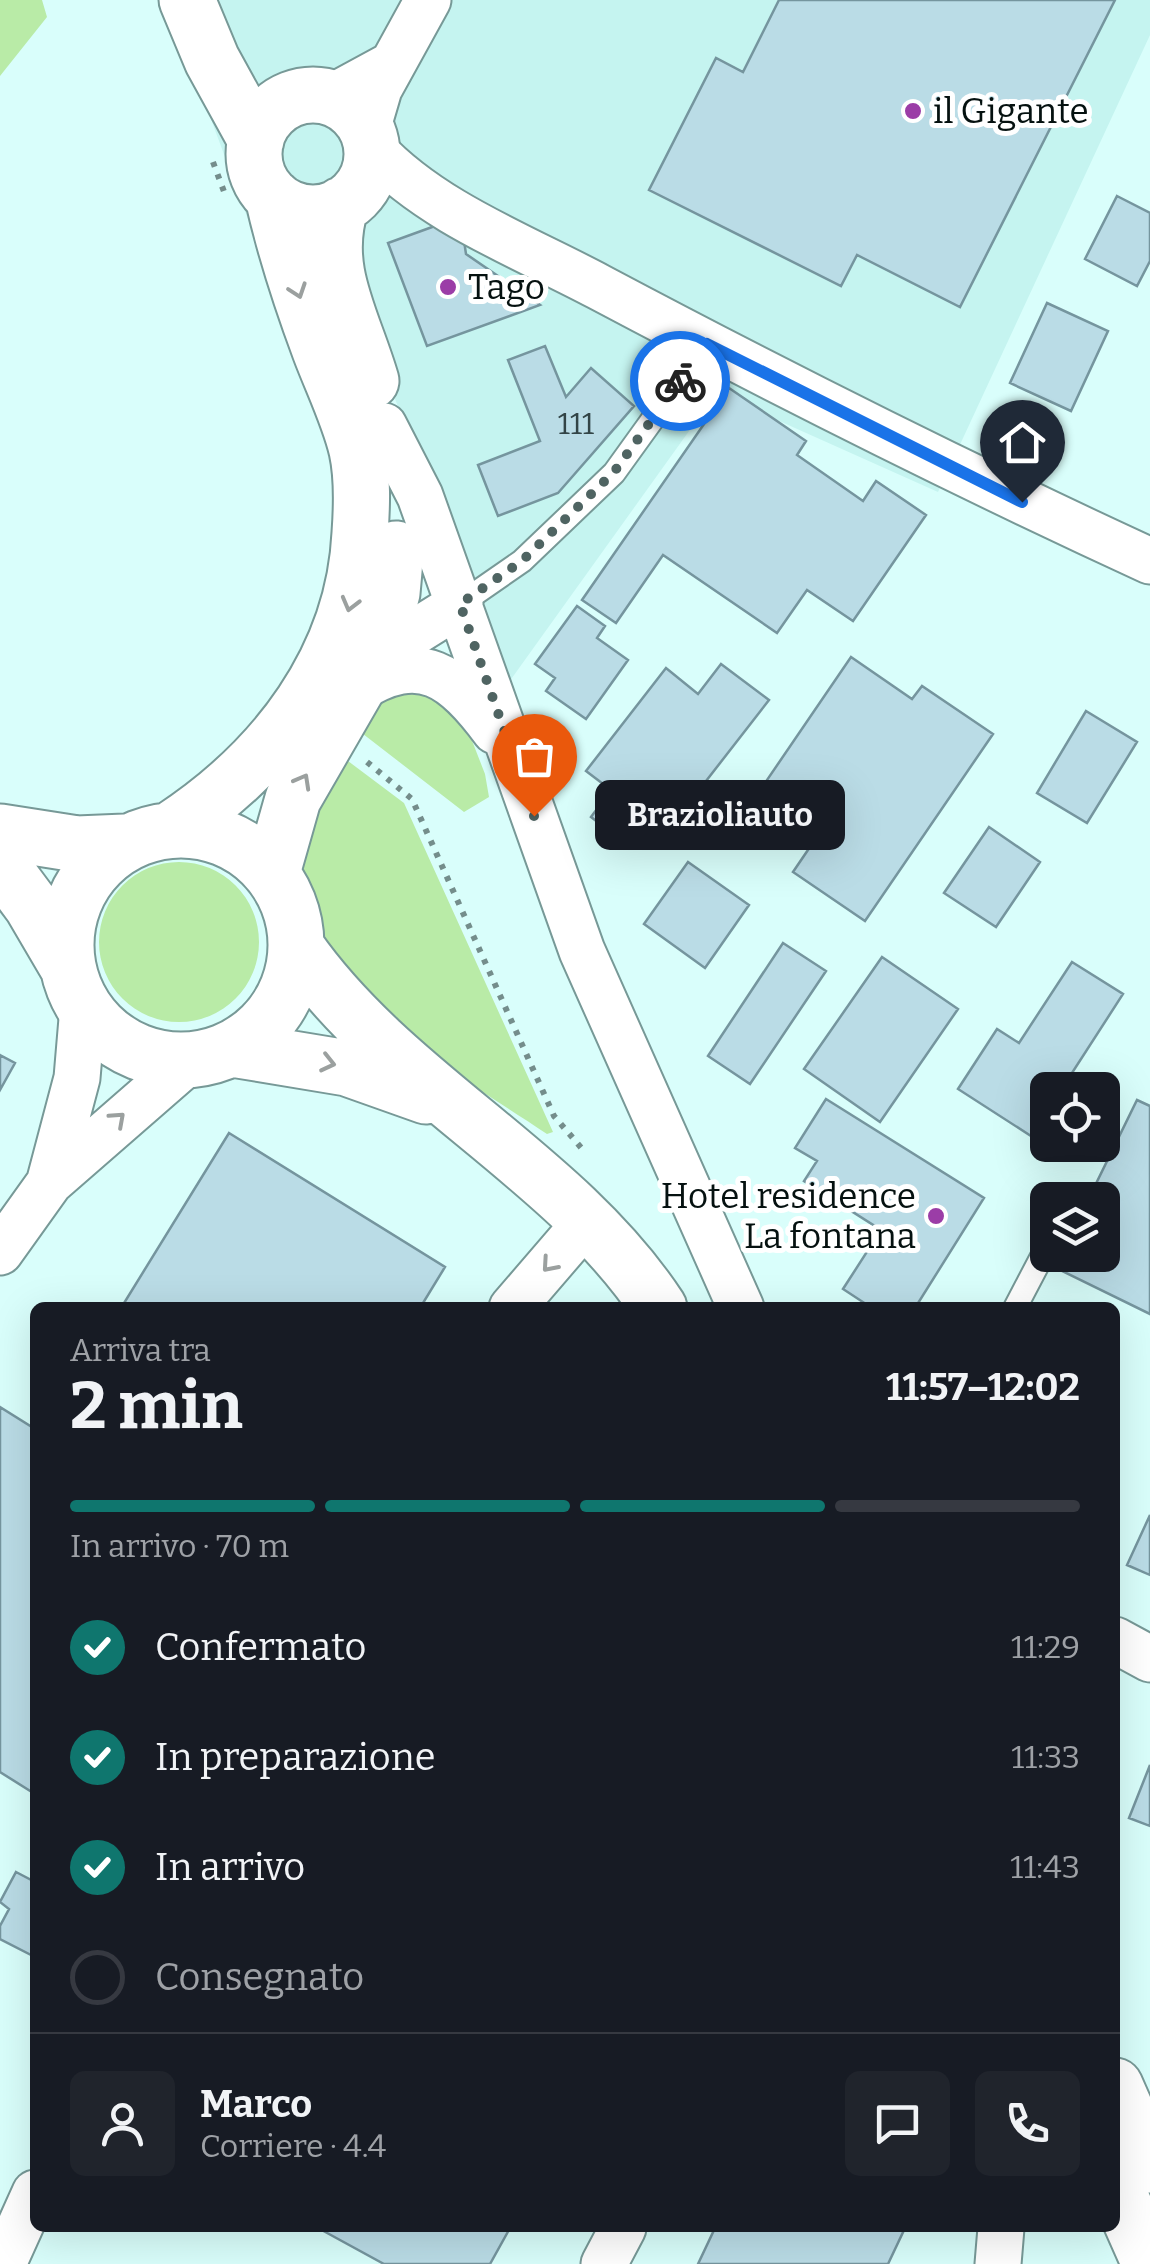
<!DOCTYPE html>
<html lang="it">
<head>
<meta charset="utf-8">
<style>
  body { margin:0; font-family:Bitter,serif; background:#20242c; color:#f1f3f6; height:100vh; display:flex; flex-direction:column; font-size:38px; white-space:nowrap }
  * { box-sizing:border-box; margin:0 }
  p { font-size:32px; color:#9ea1a6 }
  .icon { flex:none; width:55px; height:55px; fill:none; stroke:currentColor; stroke-width:2; stroke-linecap:round; stroke-linejoin:round }
  .map { position:relative; flex:1; overflow:hidden }
  .drawer { position:absolute; left:30px; top:1302px; width:1090px; height:930px; display:flex; flex-direction:column; background:#171b24; border-radius:15px; box-shadow:0 10px 40px #0002 }
  .drawer>* { flex:none }
  .controls { position:absolute; left:1030px; top:1072px; display:grid; gap:20px }
  .controls a { display:grid; place-items:center; width:90px; height:90px; border-radius:15px; background:#171b24; box-shadow:0 10px 40px #0002; font-size:50px }
  .pin { position:absolute; display:grid; place-items:center; width:85px; height:85px; color:#fff; margin:-102px -42px; border-radius:50% 50% 50% 0; rotate:-45deg; box-shadow:0 0 10px #0007 }
  .pin .icon { rotate:45deg }
  .courier { position:absolute; display:grid; place-items:center; width:100px; height:100px; margin:-50px; border:8px solid #1a73e8; border-radius:50%; background:#fff; color:#222; box-shadow:0 2px 12px #0007 }
  .bubble { position:absolute; height:70px; border-radius:15px; background:#171b24; box-shadow:0 10px 40px #0002; font-size:32px; font-weight:700; line-height:70px; text-align:center }
  .headline em { font-style:normal; font-weight:700 }
  .headline div { display:flex; flex-direction:column-reverse }
  .headline { display:flex; align-items:center; justify-content:space-between; height:170px; padding:0 40px }
  h1 { font-size:65px; font-weight:700; line-height:75px }
  .bar { display:grid; grid-template-columns:repeat(4,1fr); gap:15px 10px; align-content:center; height:120px; padding:0 40px }
  .bar i { height:12px; border-radius:8px; background:#363941 }
  .bar .active { background:#0f766e }
  .bar p { grid-column:span 4 }
  .line { display:flex; align-items:center; gap:25px; padding:0 40px; border-top:2px solid #363941 }
  .line div { flex:1 }
  .round { display:grid; place-items:center; flex:none; width:105px; height:105px; border-radius:15px; background:#20242c }
  ol { padding:0 40px; list-style:none }
  li { display:flex; align-items:center; gap:30px; height:110px }
  li p { margin-inline-start:auto }
  li .icon { padding:10px; border-radius:50%; background:#0f766e; color:#fff; stroke-width:4 }
  li:last-child { color:#9ea1a6 }
  li i { width:55px; height:55px; border:5px solid #363941; border-radius:50% }
  .map>svg:first-child { display:block }
  .built { fill:#c5f4f0 }
  .green { fill:#b9eba7 }
  .building { fill:#badce6; stroke:#75959e; stroke-width:2.5 }
  .lines { fill:none; stroke-linecap:round; stroke-linejoin:round }
  .lane-casing { stroke:#779997; stroke-width:26 }
  .street-casing { stroke:#779997; stroke-width:49 }
  .secondary-casing { stroke:#779997; stroke-width:59 }
  .path { stroke:#748d8b; stroke-width:6; stroke-dasharray:5 8; stroke-linecap:butt }
  .lane { stroke:#fff; stroke-width:22 }
  .street { stroke:#fff; stroke-width:45 }
  .secondary { stroke:#fff; stroke-width:55 }
  .oneway { stroke:#9ba09f }
  .done { stroke:#4f6462; stroke-width:10; stroke-dasharray:0 18 }
  .route { stroke:#1a73e8; stroke-width:12 }
  .poi-dot { fill:#9b3da7; stroke:#fff; stroke-width:4 }
  .labels { text-anchor:middle; dominant-baseline:central; stroke-width:10; stroke-linejoin:round; paint-order:stroke }
  .number-label { font-size:30px; fill:#324446 }
  .poi-label { font-size:35px; fill:#051110; stroke:#fff; text-anchor:start }
</style>
</head>
<body>
<div class="map">
<svg width="1150" height="2264" viewBox="0 0 1150 2264">
  <rect width="100%" height="100%" fill="#d9fefb"/>
  <path class="built" d="M167 0H1150V35L938 492 730 399 707 406 507 685 377 353 270 279Z"/>
  <path class="green" d="M0 0H42L47 17 0 76Z
    M416 688 462 715 485 774 489 797 464 812 354 727 382 700Z
    M336 752 404 803 553 1132 547 1134C458 1074 303 991 298 868 297 846 328 777 336 752Z
    M99 942a80 80 0 1 1 160 0a80 80 0 1 1-160 0Z"/>
  <path class="building" d="M779 0H1115L960 307 857 255 841 286 649 190 716 58 743 72Z
    M1117 196 1150 213V261L1137 286 1085 259Z
    M446 222 463 234 466 254 540 305 427 346 388 243Z
    M1047 303 1108 331 1071 411 1010 383Z
    M545 346 566 397 591 368 634 406 558 493 498 516 478 465 540 441 508 360Z
    M729 388 806 441 797 455 863 501 876 481 926 515 853 621 807 590 777 633 663 555 616 623 582 600Z
    M577 606 605 626 597 638 628 660 586 719 546 691 555 678 535 664Z
    M851 657 912 699 922 686 993 734 865 921 793 872 812 844 752 802Z
    M721 664 769 700 661 839 646 827 630 847 591 817 611 790 586 771 666 668 698 694Z
    M1086 711 1137 742 1087 823 1037 793Z
    M989 827 1040 862 996 927 944 893Z
    M688 862 749 905 705 968 644 924Z
    M783 943 826 971 750 1084 708 1056Z
    M882 957 958 1009 880 1122 804 1069Z
    M1072 962 1123 994 1061 1090H1048V1111L1031 1136 958 1089 997 1029 1019 1043Z
    M0 1055 15 1063 0 1090Z
    M826 1099 984 1198 915 1308H872L843 1289 881 1230 804 1181 817 1161 795 1148Z
    M1137 1100 1150 1106V1314L1054 1267 1060 1255H1102V1200H1088Z
    M229 1133 445 1267 420 1308H121Z
    M0 1407 35 1429V1794L0 1772Z
    M1150 1515V1575L1127 1565Z
    M1150 1765V1826L1129 1818Z
    M16 1872 35 1882V1957L0 1939V1926L9 1909 0 1902Z
    M318 2228H510L490 2264H384Z
    M715 2228H905L888 2264H698Z"/>
  <g class="lines">
    <defs>
      <path id="lane" d="M460 604 522 561 614 473 707 344
        M1015 1308 1048 1245"/>
      <path id="street" d="M332 97 391 65
        M367 130 379 89 428 0
        M373 149C431 212 524 247 599 287 780 383 963 475 1150 561
        M384 426 420 496 582 951 741 1308
        M375 657 460 604
        M357 690C421 649 454 676 495 731
        M50 1180 77 1078 83 1007
        M0 1252 50 1182 190 1060
        M512 1308 586 1222
        M1115 1640 1150 1659
        M3 2264 35 2193
        M604 2264 623 2228
        M998 2264 1001 2228"/>
      <path id="secondary" d="M187 0 212 60 256 140
        M254 154a59 59 0 1 1 118 0a59 59 0 1 1-118 0Z
        M341 205C320 269 353 319 371 381
        M172 829C275 761 354 659 360 533 362 505 363 477 357 450 349 416 332 382 320 350 301 299 285 250 273 197
        M66 945a115 115 0 1 1 230 0a115 115 0 1 1-230 0Z
        M0 832 77 844 125 842
        M0 863 32 906 66 964
        M272 873 293 799 375 657 392 593 396 549
        M297 948C395 1088 566 1166 659 1308
        M232 1049 347 1068 426 1096
        M1115 2086 1150 2165
        M1115 2185 1150 2264"/>
    </defs>
    <use href="#lane" class="lane-casing"/>
    <use href="#street" class="street-casing"/>
    <use href="#secondary" class="secondary-casing"/>
    <path class="path" d="M213 162 226 197
      M367 762 412 799 554 1116 584 1151"/>
    <use href="#lane" class="lane"/>
    <use href="#street" class="street"/>
    <use href="#secondary" class="secondary"/>
  </g>
  <defs><path id="oneway-chevron" d="M-2-3.5L2.5 0L-2 3.5" fill="none" stroke-width="1.6" stroke-linecap="round" stroke-linejoin="round" transform="scale(2.5)"/></defs>
  <g class="oneway">
    <use href="#oneway-chevron" transform="translate(298 291) rotate(71)"/>
    <use href="#oneway-chevron" transform="translate(350 604) rotate(105)"/>
    <use href="#oneway-chevron" transform="translate(303 781) rotate(-61)"/>
    <use href="#oneway-chevron" transform="translate(328 1063) rotate(13)"/>
    <use href="#oneway-chevron" transform="translate(118 1119) rotate(-42)"/>
    <use href="#oneway-chevron" transform="translate(549 1265) rotate(131)"/>
  </g>
  <g class="lines">
    <path class="done" d="M534 816 460 604 522 561 614 472 680 381"/>
    <path class="route" d="M680 381 707 344 1022 502"/>
  </g>
  <g class="poi-dot">
    <circle cx="913" cy="111" r="10"/>
    <circle cx="448" cy="287" r="10"/>
    <circle cx="936" cy="1216" r="10"/>
  </g>
  <g class="labels">
    <g class="number-label">
      <text x="576" y="424">111</text>
    </g>
    <g class="poi-label">
      <text x="933" y="111">il Gigante</text>
      <text x="468" y="287">Tago</text>
      <text x="916" y="1196" text-anchor="end">Hotel residence<tspan x="916" dy="40">La fontana</tspan></text>
    </g>
  </g>
</svg>
<div class="controls">
<a><svg class="icon" aria-label="locate" viewBox="0 0 24 24"><circle cx="12" cy="12" r="6"/><path d="M12 2v4M12 18v4M2 12h4M18 12h4"/></svg></a>
<a><svg class="icon" aria-label="layers" viewBox="0 0 24 24"><path d="M12 4l9 5-9 5-9-5zM3 14l9 5 9-5"/></svg></a>
</div>
<div class="pin" style="left:534px;top:816px;background:#ea580c"><svg class="icon" aria-label="bag" viewBox="0 0 24 24"><path d="M5 8h14l-1 12H6zM9 8a3 3 0 0 1 6 0"/></svg></div>
<div class="pin" style="left:1022px;top:502px;background:#1f2937"><svg class="icon" aria-label="home" viewBox="0 0 24 24"><path d="M3 11l9-7 9 7M6 9v11h12V9"/></svg></div>
<div class="courier" style="left:680px;top:381px"><svg class="icon" aria-label="bike" viewBox="0 0 24 24"><circle cx="6" cy="16" r="4"/><circle cx="18" cy="16" r="4"/><path d="M6 16l4-8h5l3 8M10 8l3 8H6M13 5h3"/></svg></div>
<div class="bubble" style="left:595px;top:780px;width:250px">Brazioliauto</div>
<section class="drawer">
<div class="headline"><div><h1>2 min</h1><p>Arriva tra</p></div><em>11:57–12:02</em></div>
<div class="bar"><i class="active"></i><i class="active"></i><i class="active"></i><i></i><p>In arrivo · 70 m</p></div>
<ol>
<li><svg class="icon" aria-label="check" viewBox="0 0 24 24"><path d="M5 12l5 5 9-10"/></svg>Confermato<p>11:29</p></li>
<li><svg class="icon" aria-label="check" viewBox="0 0 24 24"><path d="M5 12l5 5 9-10"/></svg>In preparazione<p>11:33</p></li>
<li><svg class="icon" aria-label="check" viewBox="0 0 24 24"><path d="M5 12l5 5 9-10"/></svg>In arrivo<p>11:43</p></li>
<li><i></i>Consegnato</li>
</ol>
<div class="line" style="height:180px"><a class="round"><svg class="icon" aria-label="person" viewBox="0 0 24 24"><circle cx="12" cy="8" r="4"/><path d="M4 21q1-7 8-7t8 7"/></svg></a><div><b>Marco</b><p>Corriere · 4.4</p></div><a class="round"><svg class="icon" aria-label="chat" viewBox="0 0 24 24"><path d="M4 5h16v11H9l-5 4z"/></svg></a><a class="round"><svg class="icon" aria-label="phone" viewBox="0 0 24 24"><path d="M5 4h4l2 5-3 2q2 4 5 5l2-3 5 2v4C11 20 4 13 5 4z"/></svg></a></div>
</section>
</div>
</body>
</html>
